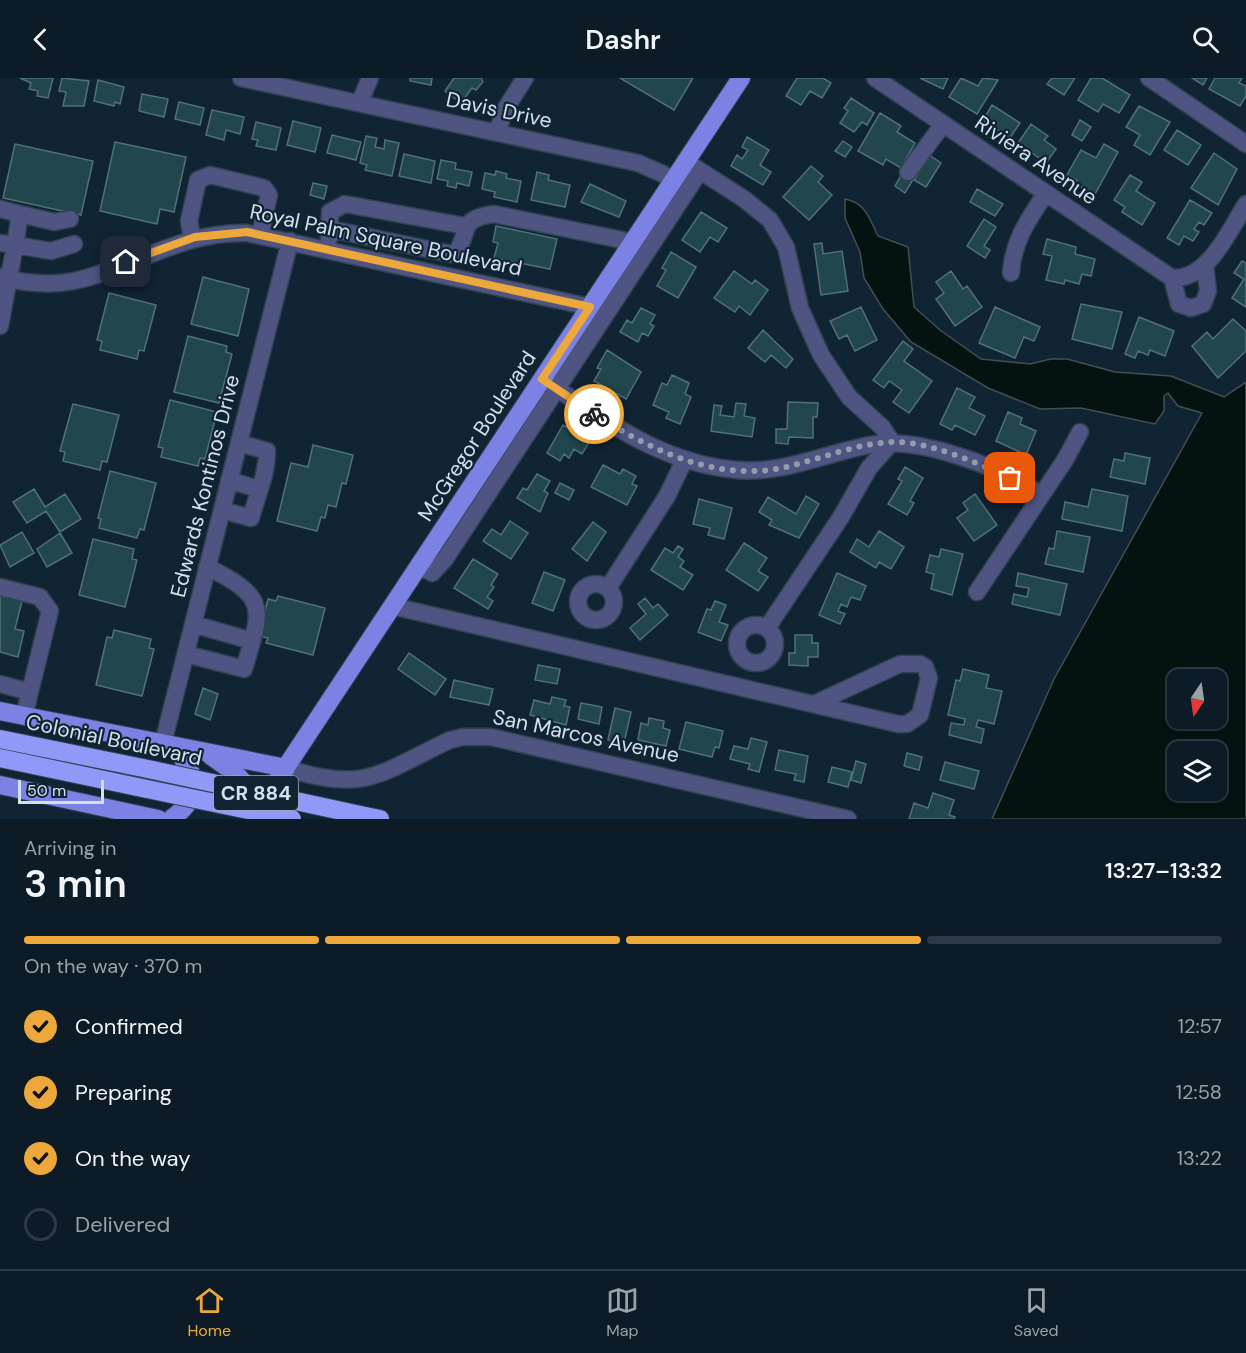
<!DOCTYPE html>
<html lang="en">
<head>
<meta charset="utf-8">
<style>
  body { margin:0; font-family:"DM Sans",sans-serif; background:#16242f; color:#f1f3f6; height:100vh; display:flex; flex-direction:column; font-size:22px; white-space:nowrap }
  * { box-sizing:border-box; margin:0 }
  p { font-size:20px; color:#9aa1a7 }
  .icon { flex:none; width:33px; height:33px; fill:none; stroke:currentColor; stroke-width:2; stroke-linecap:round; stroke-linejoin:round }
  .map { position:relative; height:741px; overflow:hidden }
  .sheet { display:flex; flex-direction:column; background:#0d1b27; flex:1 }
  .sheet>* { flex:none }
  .needle { width:39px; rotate:193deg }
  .buttons { position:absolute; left:1167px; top:591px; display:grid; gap:12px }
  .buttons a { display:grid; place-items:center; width:60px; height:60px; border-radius:12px; background:#0d1b27; box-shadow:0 2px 4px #0004,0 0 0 2px #2d3944; font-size:30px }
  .scale { position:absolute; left:18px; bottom:15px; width:86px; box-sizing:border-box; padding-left:6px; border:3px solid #d4e0eb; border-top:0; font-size:16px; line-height:21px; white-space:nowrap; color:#d4e0eb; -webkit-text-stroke:4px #112434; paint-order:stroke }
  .pin { position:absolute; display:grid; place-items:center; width:51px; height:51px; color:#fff; margin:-26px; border-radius:12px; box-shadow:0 3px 9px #0006 }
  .courier { position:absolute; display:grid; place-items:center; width:60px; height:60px; margin:-30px; border:4px solid #eda83b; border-radius:50%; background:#fff; color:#222; box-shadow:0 2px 8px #0007 }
  .headline em { font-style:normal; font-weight:600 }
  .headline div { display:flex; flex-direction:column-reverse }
  .headline { display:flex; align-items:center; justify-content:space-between; height:102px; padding:0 24px }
  h1 { font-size:39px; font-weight:600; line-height:45px }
  .bar { display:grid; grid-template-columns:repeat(4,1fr); gap:9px 6px; align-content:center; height:72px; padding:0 24px }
  .bar i { height:8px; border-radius:4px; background:#2d3944 }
  .bar .selected { background:#eda83b }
  .bar p { grid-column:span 4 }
  ol { padding:0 24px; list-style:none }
  li { display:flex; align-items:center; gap:18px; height:66px }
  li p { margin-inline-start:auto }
  li .icon { padding:6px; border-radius:50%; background:#eda83b; color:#111; stroke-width:4 }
  li:last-child { color:#9aa1a7 }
  li i { width:33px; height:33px; border:3px solid #2d3944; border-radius:50% }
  header { display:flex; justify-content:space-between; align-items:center; height:78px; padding:0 24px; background:#0d1b27; font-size:27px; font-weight:600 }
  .menu { display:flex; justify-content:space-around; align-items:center; height:84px; border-top:2px solid #2d3944; background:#0d1b27; font-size:16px; color:#9aa1a7 }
  .menu a { display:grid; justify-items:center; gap:3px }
  .menu .selected { color:#eda83b }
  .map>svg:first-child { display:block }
  .water { fill:#051310; stroke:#435052; stroke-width:1.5; fill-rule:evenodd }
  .building { fill:#21474d; stroke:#507178; stroke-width:1.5 }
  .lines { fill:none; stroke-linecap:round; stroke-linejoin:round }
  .minor-casing { stroke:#304251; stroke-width:19 }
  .major-casing { stroke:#304251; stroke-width:20 }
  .highway-casing { stroke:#304251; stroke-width:20 }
  .minor { stroke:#4f5483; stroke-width:16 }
  .major { stroke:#7b82e4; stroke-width:18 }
  .highway { stroke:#9099f7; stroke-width:18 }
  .highway-bridge-casing { stroke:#304251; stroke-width:20; stroke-linecap:butt }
  .highway-bridge { stroke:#9099f7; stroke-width:18 }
  .done { stroke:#909eab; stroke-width:6; stroke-dasharray:0 10.8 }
  .route { stroke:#eda83b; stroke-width:8 }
  .labels { text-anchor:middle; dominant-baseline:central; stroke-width:4.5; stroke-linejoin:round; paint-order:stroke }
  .shield { fill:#112434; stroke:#9aa8b4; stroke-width:1.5 }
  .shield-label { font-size:20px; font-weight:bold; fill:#d4e0eb }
  .street-label { font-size:21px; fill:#d4e0eb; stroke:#112434 }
</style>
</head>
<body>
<header><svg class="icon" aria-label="back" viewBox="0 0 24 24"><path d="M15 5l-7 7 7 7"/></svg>Dashr<svg class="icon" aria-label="search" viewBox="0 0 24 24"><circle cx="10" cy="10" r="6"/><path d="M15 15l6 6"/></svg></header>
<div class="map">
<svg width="1246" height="741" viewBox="0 0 1246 741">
  <rect width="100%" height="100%" fill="#112434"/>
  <path class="water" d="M845 121C866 125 869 140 878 158L908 169 914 229 940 252 981 281 1030 286 1051 281H1067L1115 294 1171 298 1224 319 1246 304V741H992L1054 601 1202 335 1178 328 1168 315 1164 318V333L1155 346 1081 330 1040 331 988 310 911 264 883 231 864 200 860 174 845 140ZM1178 602H1216V640H1178ZM1178 674H1216V712H1178Z"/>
  <path class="building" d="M20 0H53L48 20 37 18 38 13 29 11 31 5Z
    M62 0 89 3 84 28H63L66 14 59 13Z
    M410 0H432L431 7 410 3Z
    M454 0H481L483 4 476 12 472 10 461 25 445 13Z
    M620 0H693L674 32Z
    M797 0H823L831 5 822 20 810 13 801 27 786 18Z
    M920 0H948L943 11Z
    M961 0 978 8 983 0 998 2 977 36 949 19Z
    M1052 0H1075L1064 17 1047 6Z
    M1091 0H1102L1130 17 1119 35 1103 26 1098 34 1078 22Z
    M1192 0H1207L1203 7Z
    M1215 0H1242L1239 5 1246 8V18L1240 28 1209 11Z
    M98 2 124 9 120 26 115 24 114 28 94 23Z
    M142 16 168 21 164 39 139 33Z
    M851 20 874 35 867 47 862 44 854 54 840 45 848 33 844 30Z
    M179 24 204 30 200 47 175 41Z
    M992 27 1020 45 1010 60 983 42Z
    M1139 28 1170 44 1150 77 1134 67 1140 57 1126 49Z
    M212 32 244 39 240 56 226 52 224 62 206 57Z
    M880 35 901 48 897 54 915 65 901 90 886 81 883 87 858 73Z
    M1080 42 1091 49 1082 63 1072 57Z
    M293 43 321 50 315 74 287 67Z
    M256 44 281 50 276 72 256 68 258 62 252 61Z
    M1031 46 1048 58 1044 62 1056 71 1046 85 1018 65Z
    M1177 52 1201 67 1188 87 1164 72Z
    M332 57 361 64 356 82 327 75Z
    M366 58 377 60 375 69 384 71 385 62 399 65 392 98 365 92 367 87 360 85Z
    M747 59 769 72 760 87 771 94 763 107 731 88 737 77 742 81 748 72 742 69Z
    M843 63 852 69 845 79 835 73Z
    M115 64 186 79 174 134 160 131 157 146 100 133Z
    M15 66 93 83 81 137 3 120Z
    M1104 66 1118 74 1095 116 1075 106 1077 102 1067 97 1081 72 1096 80Z
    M1214 75 1237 91 1218 127 1191 110Z
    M404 76 435 83 431 105 399 98Z
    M929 77 941 85 926 109 914 102Z
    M441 82 456 85 455 91 472 94 469 108 457 105 456 110 447 108 448 103 437 101Z
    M811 88 823 98 818 104 832 117 809 142 783 119Z
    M496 93 507 96 506 100 521 103 517 124 494 119 495 114 482 111 485 95 495 97Z
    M537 94 549 97 548 102 570 107 565 129 531 122Z
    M903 94 914 100 905 115 895 108Z
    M1130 97 1142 104 1136 113 1155 125 1142 147 1122 134 1125 129 1114 122Z
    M313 105 327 108 324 121 310 117Z
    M590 106 626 123 619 139 581 124Z
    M977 111 1003 126 995 138 970 124Z
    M1190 122 1212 135 1204 147 1199 144 1194 151 1199 154 1193 163 1184 158 1179 167 1167 160Z
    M701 134 727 150 718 164 710 159 700 174 682 162Z
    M984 141 996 149 984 168 990 172 985 180 967 168Z
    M496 148 557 161 550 191 494 180 498 165 493 164Z
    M1047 161 1076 169 1075 176 1095 181 1091 198 1082 196 1079 206 1065 202 1064 206 1046 202 1052 178 1043 176Z
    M822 165 823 176 842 173 848 213 821 217 814 166Z
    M671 174 696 189 678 220 657 208 666 192 662 190Z
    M1242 183 1246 185V229L1232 220 1244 201 1234 195Z
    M734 193 752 206 755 202 768 212 750 237 739 228 735 234 714 220Z
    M951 193 963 211 967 208 982 229 955 248 936 221 944 215 936 204Z
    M203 199 249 211 238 258 191 246Z
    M109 215 156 227 144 273 139 272 137 281 100 272 102 263 97 262Z
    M1081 226 1122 234 1112 271 1072 261Z
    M861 229 877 262 855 273 847 257 839 261 830 243Z
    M995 229 1040 249 1034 263 1024 259 1015 280 979 265Z
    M641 230 655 237 650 246 654 248 648 258 642 255 638 264 620 254 627 242 632 245Z
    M1139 239 1174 253 1165 278 1150 272 1148 277 1138 273 1135 280 1125 276Z
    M1233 241 1246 253V273L1218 300 1192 268 1207 254 1213 261Z
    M763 252 793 281 786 290 771 277 765 284 748 270Z
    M188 258 227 268 226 274 232 276 219 325 174 314Z
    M903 263 913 271 904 283 932 303 909 335 893 324 902 312 889 303 884 310 873 302Z
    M607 272 641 294 626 321 594 303 601 291 597 290Z
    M672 297 689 305 685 316 691 319 680 346 666 340 669 334 653 327 662 305 667 307Z
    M957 310 975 319 969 330 985 338 975 357 955 347 952 352 940 346Z
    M170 322 217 334 205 381 200 380 198 388 161 379 163 370 158 369Z
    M788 324 818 325 817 339H813V360L789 359 788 366 776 365V351H787Z
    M736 325 746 326 744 338 755 340 752 359 711 353 714 327 722 328 720 337 734 339Z
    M73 326 119 337 107 384 102 383 100 392 63 383 65 374 60 373Z
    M1008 334 1022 340 1020 346 1036 353 1026 377 996 363Z
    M563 347 590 363 582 376 574 371 569 380 564 376 560 383 547 375Z
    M313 367 353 377 346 406 342 405 336 429 328 427 325 440 321 439 317 453 277 443 291 385 308 389Z
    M1125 375 1150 380 1145 406 1110 399 1114 381 1124 383Z
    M603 387 620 396 623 391 636 398 632 406 637 408 627 427 591 409Z
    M905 389 923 400 910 423 914 425 907 437 888 426 902 403 898 401Z
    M110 393 156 405 144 452 140 451 137 460 99 450 101 441 98 440Z
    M537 396 550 403 544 413 548 415 540 434 517 420 523 410 527 412Z
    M560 405 574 412 569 422 555 415Z
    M34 411 45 429 65 416 81 441 60 454 46 433 27 445 13 424Z
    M1092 411 1128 418 1122 453 1062 441 1065 424 1088 429Z
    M975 416 997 447 974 463 957 440 968 432 963 425Z
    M806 418 819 426 799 460 769 447 772 442 759 434 768 419 796 436Z
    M699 421 732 430 724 461 708 457 710 450 693 446Z
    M510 443 528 455 511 481 483 463 492 451 501 457Z
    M593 444 606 454 587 483 572 471Z
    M879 453 904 469 891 491 879 484 876 490 850 474 857 461 869 469Z
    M1057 453 1090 459 1083 494 1045 486 1049 470 1054 471Z
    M22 454 34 475 10 489 0 467Z
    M60 455 72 475 47 489 37 471Z
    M93 461 134 471 132 481 137 482 125 529 79 517Z
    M744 465 767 480 758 493 768 499 758 513 726 492Z
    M678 468 683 471 678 479 684 483 680 489 693 497 683 512 651 492 665 470 673 475Z
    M941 471 963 476 952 517 931 511 934 496 926 494 930 477 939 479Z
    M473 481 498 496 491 507 494 509 487 519 493 523 488 531 454 510Z
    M544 494 565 502 553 533 532 525Z
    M837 495 866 508 860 522 851 519 847 529 841 526 838 533 845 536 840 546 819 537Z
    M1018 495 1067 506 1060 537 1012 526 1014 516 1027 519 1029 510 1016 508Z
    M0 518 22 523 15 551 24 553 18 579 0 574Z
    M278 518 325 530 313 577 266 565 268 560 259 558 268 521 276 523Z
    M645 520 653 530 658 526 668 537 640 562 630 550 646 536 638 526Z
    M715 523 726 527 719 544 728 547 721 563 698 554 707 531 711 532Z
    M114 552 151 561 149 570 154 571 142 618 96 607 107 559 112 560Z
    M795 557H812V565H818V579H808V588L789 587V575H795Z
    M409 575 446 601 435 617 398 591Z
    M538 587 560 591 557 606 535 602Z
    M963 591 989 597 986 610 1002 613 994 646 978 642 976 649 984 651 981 665 949 657 951 645 964 647 965 641 948 637 956 602 960 603Z
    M454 602 493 611 489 627 450 619Z
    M203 610 218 616 210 642 195 636Z
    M552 619 566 622 564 628 570 629 566 647 530 637 534 622 550 626Z
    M581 625 602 629 599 646 578 641Z
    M615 630 631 634 624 665 608 662Z
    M649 640 664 643 663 650 670 652 666 668 638 662 641 645 648 647Z
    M686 644 723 653 719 670 715 669 712 679 679 671Z
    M751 660 767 664 759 694 748 691 750 686 730 681 734 668 748 671Z
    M779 672 808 678 804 704 794 702 796 696 775 692Z
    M907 675 922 679 919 692 904 688Z
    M856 683 866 686 861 705 851 702Z
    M945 684 979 693 974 711 940 702Z
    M832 689 852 694 848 709 828 704Z
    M933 715 954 722 949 737 955 739 954 741H909L914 725 928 730Z"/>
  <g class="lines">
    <defs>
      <path id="minor" d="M241 0 638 85 674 101
        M875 0 1172 200C1208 202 1229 153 1246 126
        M1149 0 1246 66
        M360 24 370 0
        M497 54 506 30 525 0
        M685 83 744 121 770 142 786 169 800 230 821 277 849 319 882 349 892 364 869 390 841 439 767 550
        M908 94 943 46
        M0 131 20 136
        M330 151 451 176 456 175C471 152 458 141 494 136L632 164
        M192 160 189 143 198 102 210 97 264 110 269 117 260 157
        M329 161 330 134 345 126 465 148
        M0 165 15 167 20 136 54 144 70 141
        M1011 195C1013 163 1028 142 1046 115
        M0 199C24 205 49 208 74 203 135 190 180 153 247 155L590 229
        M1172 200 1179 226 1191 230 1203 226 1208 213 1205 187
        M0 248 15 167 51 173 74 166
        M542 301C606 342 659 385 737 392 784 396 826 375 870 367 919 358 1001 389 1041 417
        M229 402 258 411
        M222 432 251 440C257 416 267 398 267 373L239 365
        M419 488 432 495 445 481 700 93
        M578 524a18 18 0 1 1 36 0a18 18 0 1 1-36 0Z
        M0 509 40 519 50 533 24 638
        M608 510 667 418 684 383
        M977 514 1065 382 1080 354
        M392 528 898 646H907L920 637 929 600 925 589 920 586H900L814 626
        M193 546 252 563
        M737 566a19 19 0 1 1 38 0a19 19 0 1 1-38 0Z
        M186 576 244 591C261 532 271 520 207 489
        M0 606 30 614
        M163 665 290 163
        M286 690C365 716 380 695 450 662L463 659H491L848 741"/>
      <path id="major" d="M0 633 286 690
        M211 678 235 695 257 719
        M0 707 158 741
        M259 730 741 0
        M171 741C205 717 196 697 174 668"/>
      <path id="highway" d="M0 661 148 691
        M0 680 147 711
        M365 738 380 741"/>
    </defs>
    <use href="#minor" class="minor-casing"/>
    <use href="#major" class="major-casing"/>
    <use href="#highway" class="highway-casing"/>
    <use href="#minor" class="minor"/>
    <use href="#major" class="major"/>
    <use href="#highway" class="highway"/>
    <defs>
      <path id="highway-bridge" d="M148 691 365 738
        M147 711 292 741"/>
    </defs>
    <use href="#highway-bridge" class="highway-bridge-casing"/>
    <use href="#highway-bridge" class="highway-bridge"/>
  </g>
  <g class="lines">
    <path class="done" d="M594 336C651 372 717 405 786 389 821 381 857 365 893 364 932 364 974 384 1010 400"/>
    <path class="route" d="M126 184 195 159 247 154 590 229 542 301 594 336"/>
  </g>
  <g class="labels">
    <rect class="shield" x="214" y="698" width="84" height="34" rx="4.5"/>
    <g class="shield-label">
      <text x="256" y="715">CR 884</text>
    </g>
    <g class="street-label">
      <text transform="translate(499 32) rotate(12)">Davis Drive</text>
      <text transform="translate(1036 82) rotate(34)">Riviera Avenue</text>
      <text transform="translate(386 162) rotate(12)">Royal Palm Square Boulevard</text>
      <text transform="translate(477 358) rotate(-57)">McGregor Boulevard</text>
      <text transform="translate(205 408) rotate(-76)">Edwards Kontinos Drive</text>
      <text transform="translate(586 658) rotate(12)">San Marcos Avenue</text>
      <text transform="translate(114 662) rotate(12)">Colonial Boulevard</text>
    </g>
  </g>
</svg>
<div class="buttons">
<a><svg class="needle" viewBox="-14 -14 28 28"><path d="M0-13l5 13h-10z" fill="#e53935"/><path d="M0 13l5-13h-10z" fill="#9aa1a7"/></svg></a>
<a><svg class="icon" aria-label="layers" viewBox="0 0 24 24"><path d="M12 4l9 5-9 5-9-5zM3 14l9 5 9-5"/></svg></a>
</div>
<div class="scale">50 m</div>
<div class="pin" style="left:1010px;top:400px;background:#ea580c"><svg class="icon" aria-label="bag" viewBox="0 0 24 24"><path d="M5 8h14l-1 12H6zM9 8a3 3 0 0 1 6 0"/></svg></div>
<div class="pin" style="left:126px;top:184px;background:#1f2937"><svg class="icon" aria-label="home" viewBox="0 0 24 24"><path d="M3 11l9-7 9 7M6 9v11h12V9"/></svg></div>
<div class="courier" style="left:594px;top:336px"><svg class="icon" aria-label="bike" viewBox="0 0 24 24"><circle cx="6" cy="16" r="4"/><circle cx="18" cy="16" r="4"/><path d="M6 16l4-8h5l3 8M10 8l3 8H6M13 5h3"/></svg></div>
</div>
<section class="sheet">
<div class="headline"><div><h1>3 min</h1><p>Arriving in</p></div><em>13:27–13:32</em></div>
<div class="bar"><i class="selected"></i><i class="selected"></i><i class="selected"></i><i></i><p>On the way · 370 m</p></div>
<ol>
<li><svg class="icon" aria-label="check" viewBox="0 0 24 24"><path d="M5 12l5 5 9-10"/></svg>Confirmed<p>12:57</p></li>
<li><svg class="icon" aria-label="check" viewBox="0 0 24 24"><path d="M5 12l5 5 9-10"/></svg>Preparing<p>12:58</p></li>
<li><svg class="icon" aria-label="check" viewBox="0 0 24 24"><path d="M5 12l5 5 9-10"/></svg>On the way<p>13:22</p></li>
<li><i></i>Delivered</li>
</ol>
</section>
<nav class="menu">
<a class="selected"><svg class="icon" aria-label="home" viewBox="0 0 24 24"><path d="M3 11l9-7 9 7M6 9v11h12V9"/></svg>Home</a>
<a><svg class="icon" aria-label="map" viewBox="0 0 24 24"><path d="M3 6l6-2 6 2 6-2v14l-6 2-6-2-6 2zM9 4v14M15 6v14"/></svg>Map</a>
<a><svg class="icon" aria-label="saved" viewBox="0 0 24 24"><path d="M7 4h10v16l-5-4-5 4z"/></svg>Saved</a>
</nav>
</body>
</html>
